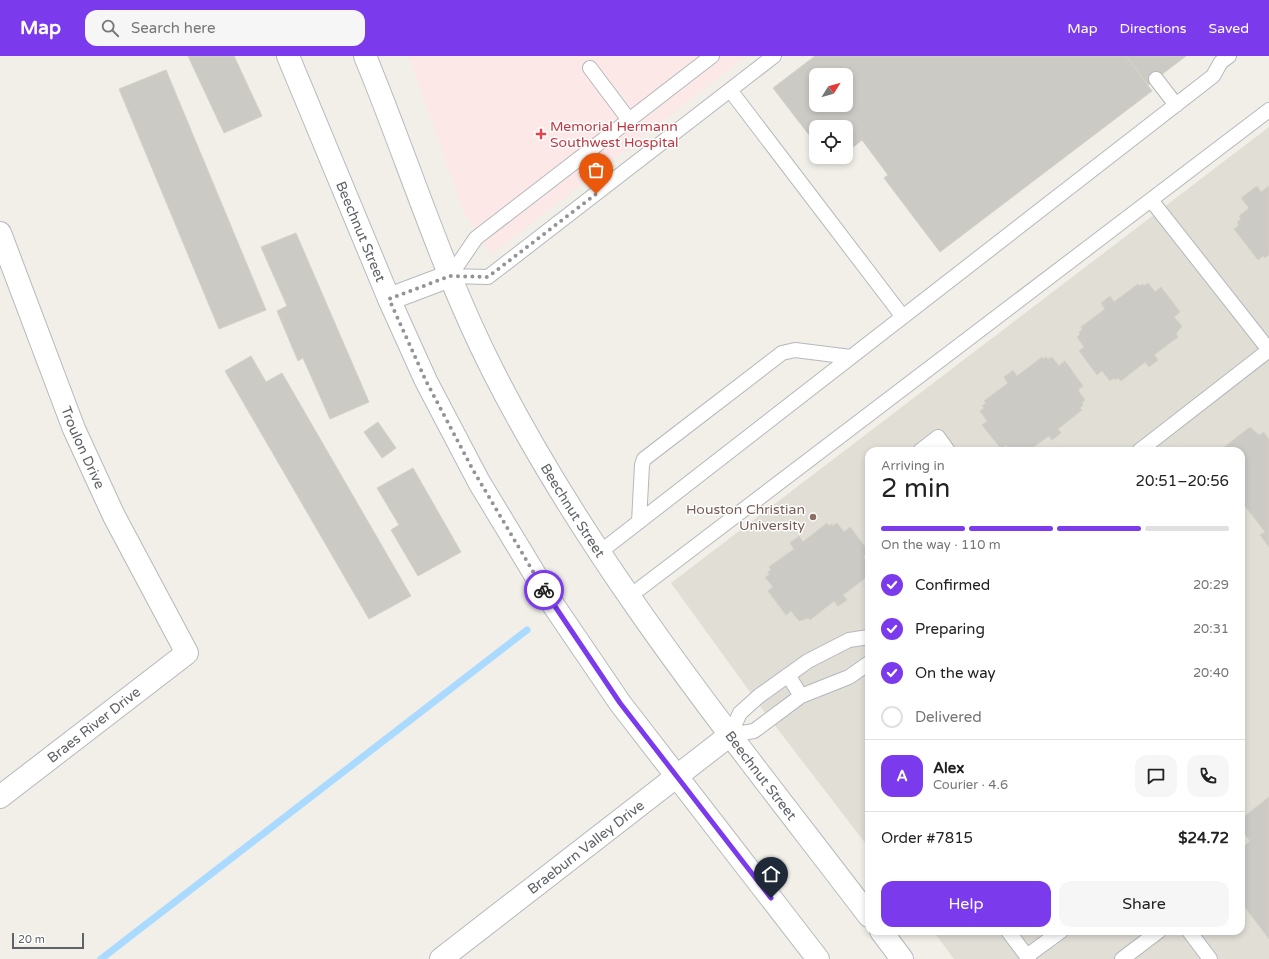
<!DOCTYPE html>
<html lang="en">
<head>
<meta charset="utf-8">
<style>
  body { margin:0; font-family:"Varela Round",sans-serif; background:#f6f6f6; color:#222; height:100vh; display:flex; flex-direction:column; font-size:15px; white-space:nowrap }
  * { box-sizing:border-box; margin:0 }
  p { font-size:13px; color:#767676 }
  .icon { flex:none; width:22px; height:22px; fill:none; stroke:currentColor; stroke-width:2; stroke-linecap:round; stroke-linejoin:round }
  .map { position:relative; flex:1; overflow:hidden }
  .side { position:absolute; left:865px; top:391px; width:380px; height:488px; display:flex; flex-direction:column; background:#fff; border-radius:12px; box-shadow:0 2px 6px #0003 }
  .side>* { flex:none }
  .needle { width:26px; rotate:53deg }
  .tools { position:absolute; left:809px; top:12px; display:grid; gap:8px }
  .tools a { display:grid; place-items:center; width:44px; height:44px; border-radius:8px; background:#fff; box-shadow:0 2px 6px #0003; font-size:20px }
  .scale { position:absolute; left:12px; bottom:10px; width:72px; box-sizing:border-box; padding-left:4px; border:2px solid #5f6368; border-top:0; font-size:11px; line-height:14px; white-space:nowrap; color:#5f6368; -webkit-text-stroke:3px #fff; paint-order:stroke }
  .pin { position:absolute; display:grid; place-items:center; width:34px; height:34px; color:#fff; margin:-41px -17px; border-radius:50% 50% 50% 0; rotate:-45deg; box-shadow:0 0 4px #0007 }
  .pin .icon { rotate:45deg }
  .courier { position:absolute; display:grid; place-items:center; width:40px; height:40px; margin:-20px; border:3px solid #7c3aed; border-radius:50%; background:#fff; color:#222; box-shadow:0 1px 5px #0007 }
  .headline em { font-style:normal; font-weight:600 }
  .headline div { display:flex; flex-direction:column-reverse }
  .headline { display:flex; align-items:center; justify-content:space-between; height:68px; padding:0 16px }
  h1 { font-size:26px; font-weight:600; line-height:30px }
  .bar { display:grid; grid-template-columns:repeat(4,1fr); gap:6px 4px; align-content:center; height:48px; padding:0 16px }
  .bar i { height:5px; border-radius:3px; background:#e0e0e0 }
  .bar .selected { background:#7c3aed }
  .bar p { grid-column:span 4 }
  .line { display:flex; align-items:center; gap:10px; padding:0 16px; border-top:1px solid #e0e0e0 }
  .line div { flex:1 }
  .round { display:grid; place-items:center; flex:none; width:42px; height:42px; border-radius:12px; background:#f6f6f6 }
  ol { padding:0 16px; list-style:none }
  li { display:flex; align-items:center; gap:12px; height:44px }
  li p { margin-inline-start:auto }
  li .icon { padding:4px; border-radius:50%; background:#7c3aed; color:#fff; stroke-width:4 }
  li:last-child { color:#767676 }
  li i { width:22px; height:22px; border:2px solid #e0e0e0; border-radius:50% }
  .button { display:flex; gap:8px; margin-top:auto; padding:8px 16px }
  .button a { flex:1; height:46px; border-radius:12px; background:#7c3aed; color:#fff; font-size:16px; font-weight:600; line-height:46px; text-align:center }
  .button a+a { background:#f6f6f6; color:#222 }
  header { display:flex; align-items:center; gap:24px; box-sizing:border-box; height:56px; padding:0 20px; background:#7c3aed; color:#fff }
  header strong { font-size:19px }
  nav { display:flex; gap:22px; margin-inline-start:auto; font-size:14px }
  .search { width:280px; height:36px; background:#f6f6f6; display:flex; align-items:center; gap:10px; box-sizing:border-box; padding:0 14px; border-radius:12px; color:#767676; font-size:15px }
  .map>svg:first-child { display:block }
  .education { fill:#e1ded6 }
  .medical { fill:#fce8e6 }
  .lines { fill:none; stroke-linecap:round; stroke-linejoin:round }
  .stream { stroke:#aadaff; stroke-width:7 }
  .building { fill:#cccac5; stroke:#d6d1c6; fill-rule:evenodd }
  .service-casing { stroke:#b5b8bc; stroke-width:16 }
  .minor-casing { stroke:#b5b8bc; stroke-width:24 }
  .secondary-casing { stroke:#b6babf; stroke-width:24 }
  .service { stroke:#fff; stroke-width:14 }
  .minor { stroke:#fff; stroke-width:22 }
  .secondary { stroke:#fff; stroke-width:22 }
  .done { stroke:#929495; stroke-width:4; stroke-dasharray:0 7.2 }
  .route { stroke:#7c3aed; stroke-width:5 }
  .health-dot { fill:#e0444e; stroke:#fff; stroke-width:1.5 }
  .education-dot { fill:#8d6e63; stroke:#fff; stroke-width:1.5 }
  .labels { text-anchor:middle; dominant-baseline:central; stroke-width:3; stroke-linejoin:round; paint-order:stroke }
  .health-label { font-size:14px; fill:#be3a42; stroke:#fff; text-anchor:start }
  .street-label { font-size:14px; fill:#5f6368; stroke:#fff }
  .education-label { font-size:14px; fill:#785e54; stroke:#fff; text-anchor:end }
</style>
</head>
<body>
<header>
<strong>Map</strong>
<div class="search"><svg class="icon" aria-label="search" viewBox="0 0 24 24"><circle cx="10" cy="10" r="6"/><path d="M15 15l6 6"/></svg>Search here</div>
<nav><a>Map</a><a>Directions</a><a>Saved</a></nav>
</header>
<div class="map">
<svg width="1269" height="903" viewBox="0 0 1269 903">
  <rect width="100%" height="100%" fill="#f1efe8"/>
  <path class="education" d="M1269 71V903H954L933 875H1241V395H869V792L763 654 671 527Z"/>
  <path class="medical" d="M409 0H746L492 198 464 157Z"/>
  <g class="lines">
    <path class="stream" d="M101 903 527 574"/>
  </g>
  <path class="building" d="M188 0H234L262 60 224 77Z
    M815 0H1126L1152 35 940 196 884 122 888 119 862 84 846 97V71H816V88L773 32ZM816 19H846V49H816Z
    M1126 0H1186L1148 29Z
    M166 14 266 254 219 273 119 33Z
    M826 101H841L831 108Z
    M1257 130 1261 136 1269 130V199L1265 202 1263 200 1258 204 1234 173 1239 169 1237 166 1241 163 1239 160 1249 152 1241 142Z
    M296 177 369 346 330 363 303 302 298 305 277 255 287 250 261 191Z
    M1148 227 1155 236 1161 231 1180 256 1174 261 1182 270 1176 278 1178 281 1154 299 1158 304 1149 311 1145 306 1121 325 1118 322 1115 324 1114 322 1110 325 1102 315 1097 319 1079 295 1084 291 1077 281 1080 278 1079 276 1082 274 1081 271 1105 253 1101 247 1110 240 1114 246 1138 228 1140 230 1143 228 1144 230Z
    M251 300 266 326 282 317 411 540 369 563 225 315Z
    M1042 301 1043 303 1046 301 1048 303 1052 301 1059 310 1065 305 1083 330 1078 334 1085 344 1082 347 1083 349 1080 352 1082 354 1058 373 1061 377 1052 384 1049 380 1028 395H1010L1006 389 1001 393 982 369 987 365 980 355 984 352 982 350 986 347 984 345 1008 327 1004 321 1013 314 1017 320Z
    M378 366 396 392 382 402 364 376Z
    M1250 371 1259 379 1264 376 1269 384V491L1260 479 1265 476 1241 445V395H1219Z
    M413 412 461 496 418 520 391 474 399 469 377 432Z
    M827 467 829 470 832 468 833 470 837 467 844 476 850 471 869 496 863 501 869 508 867 512 869 515 866 518 868 520 843 539 847 544 838 550 834 545 810 564 808 562 799 565 791 555 786 559 768 535 773 531 765 521 769 519 768 516 771 514 769 511 794 493 790 487 799 480 803 486Z
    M1269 741V883L1241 846V793L1250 785 1241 773V763Z"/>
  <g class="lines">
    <defs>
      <path id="service" d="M590 12 629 64
        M1156 23 1176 49
        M730 34 903 261
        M1151 144 1269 294
        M450 220 488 221 774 0
        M450 220 476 182 712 0
        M920 395 938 381 948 395
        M1139 395 1269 294
        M639 466 642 409 644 403 648 400 782 297 795 294 851 301
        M600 496 1213 20 1221 6 1229 0
        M630 540 1269 54
        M788 619 801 640
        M730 679 740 657 759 640 808 605 849 584 869 581
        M730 679 754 675 801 640 849 621 869 607
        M1008 875 1029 903
        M1189 875 1210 903
        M1027 900 1061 875
        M1122 903 1159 875"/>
      <g id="minor">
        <path id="s1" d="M0 177 74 373 114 460 187 597 0 741"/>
        <path id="s2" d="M441 903 730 679"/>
      </g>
      <g id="secondary">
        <path id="s3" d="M288 0 389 243 426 325 479 426 554 550 620 647 818 903"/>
        <path id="s4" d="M365 0C408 104 441 212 492 313 592 511 735 684 869 860"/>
        <path d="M389 243 450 220"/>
        <path d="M881 875 902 903"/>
      </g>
    </defs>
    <use href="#service" class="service-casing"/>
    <use href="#minor" class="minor-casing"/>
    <use href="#secondary" class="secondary-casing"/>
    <use href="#service" class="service"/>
    <use href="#minor" class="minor"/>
    <use href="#secondary" class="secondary"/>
  </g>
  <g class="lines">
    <path class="done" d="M544 534 473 414 426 325 389 243 450 220 488 221 596 138"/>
    <path class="route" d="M544 534 620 647 771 842"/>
  </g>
  <path class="health-dot" d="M539 72h4v4h4v4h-4v4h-4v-4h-4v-4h4z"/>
  <circle class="education-dot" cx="813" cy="461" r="4"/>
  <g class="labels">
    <g class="health-label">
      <text x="550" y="70">Memorial Hermann<tspan x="550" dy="16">Southwest Hospital</tspan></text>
    </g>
    <g class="street-label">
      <text stroke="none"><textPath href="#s3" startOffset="190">Beechnut Street</textPath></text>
      <text stroke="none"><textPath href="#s1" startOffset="230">Troulon Drive</textPath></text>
      <text stroke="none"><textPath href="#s4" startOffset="501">Beechnut Street</textPath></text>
      <text transform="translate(94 669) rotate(-38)">Braes River Drive</text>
      <text stroke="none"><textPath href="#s4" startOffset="826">Beechnut Street</textPath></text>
      <text stroke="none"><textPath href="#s2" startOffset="183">Braeburn Valley Drive</textPath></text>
    </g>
    <g class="education-label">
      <text x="805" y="453">Houston Christian<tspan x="805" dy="16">University</tspan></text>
    </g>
  </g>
</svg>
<div class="tools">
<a><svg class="needle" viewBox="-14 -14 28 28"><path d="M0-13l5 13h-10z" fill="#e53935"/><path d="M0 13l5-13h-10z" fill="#767676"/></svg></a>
<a><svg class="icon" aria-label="locate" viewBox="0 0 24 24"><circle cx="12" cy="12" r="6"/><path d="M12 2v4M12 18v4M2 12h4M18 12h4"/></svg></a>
</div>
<div class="scale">20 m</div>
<div class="pin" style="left:596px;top:138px;background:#ea580c"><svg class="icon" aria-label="bag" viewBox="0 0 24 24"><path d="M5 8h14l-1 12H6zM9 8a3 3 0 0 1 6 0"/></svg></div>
<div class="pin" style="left:771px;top:842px;background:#1f2937"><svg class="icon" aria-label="home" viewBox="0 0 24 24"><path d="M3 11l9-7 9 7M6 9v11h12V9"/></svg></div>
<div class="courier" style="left:544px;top:534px"><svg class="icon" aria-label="bike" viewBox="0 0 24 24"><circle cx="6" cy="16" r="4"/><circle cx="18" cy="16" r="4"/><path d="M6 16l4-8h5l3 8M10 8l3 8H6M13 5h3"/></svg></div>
<section class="side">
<div class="headline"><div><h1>2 min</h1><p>Arriving in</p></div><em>20:51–20:56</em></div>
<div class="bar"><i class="selected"></i><i class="selected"></i><i class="selected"></i><i></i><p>On the way · 110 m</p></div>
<ol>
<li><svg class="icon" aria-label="check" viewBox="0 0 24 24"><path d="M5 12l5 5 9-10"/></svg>Confirmed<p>20:29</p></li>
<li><svg class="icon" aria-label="check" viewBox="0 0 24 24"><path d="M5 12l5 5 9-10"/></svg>Preparing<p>20:31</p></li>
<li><svg class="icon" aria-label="check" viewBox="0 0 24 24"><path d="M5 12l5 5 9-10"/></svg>On the way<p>20:40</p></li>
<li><i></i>Delivered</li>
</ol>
<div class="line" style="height:72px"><b class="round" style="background:#7c3aed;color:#fff">A</b><div><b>Alex</b><p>Courier · 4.6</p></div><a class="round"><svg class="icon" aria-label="chat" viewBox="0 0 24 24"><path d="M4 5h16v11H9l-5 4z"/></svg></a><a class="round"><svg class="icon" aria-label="phone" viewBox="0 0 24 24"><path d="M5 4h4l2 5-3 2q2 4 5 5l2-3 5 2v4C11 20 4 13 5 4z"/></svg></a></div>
<div class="line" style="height:52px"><div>Order #7815</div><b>$24.72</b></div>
<div class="button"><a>Help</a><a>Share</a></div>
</section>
</div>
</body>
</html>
